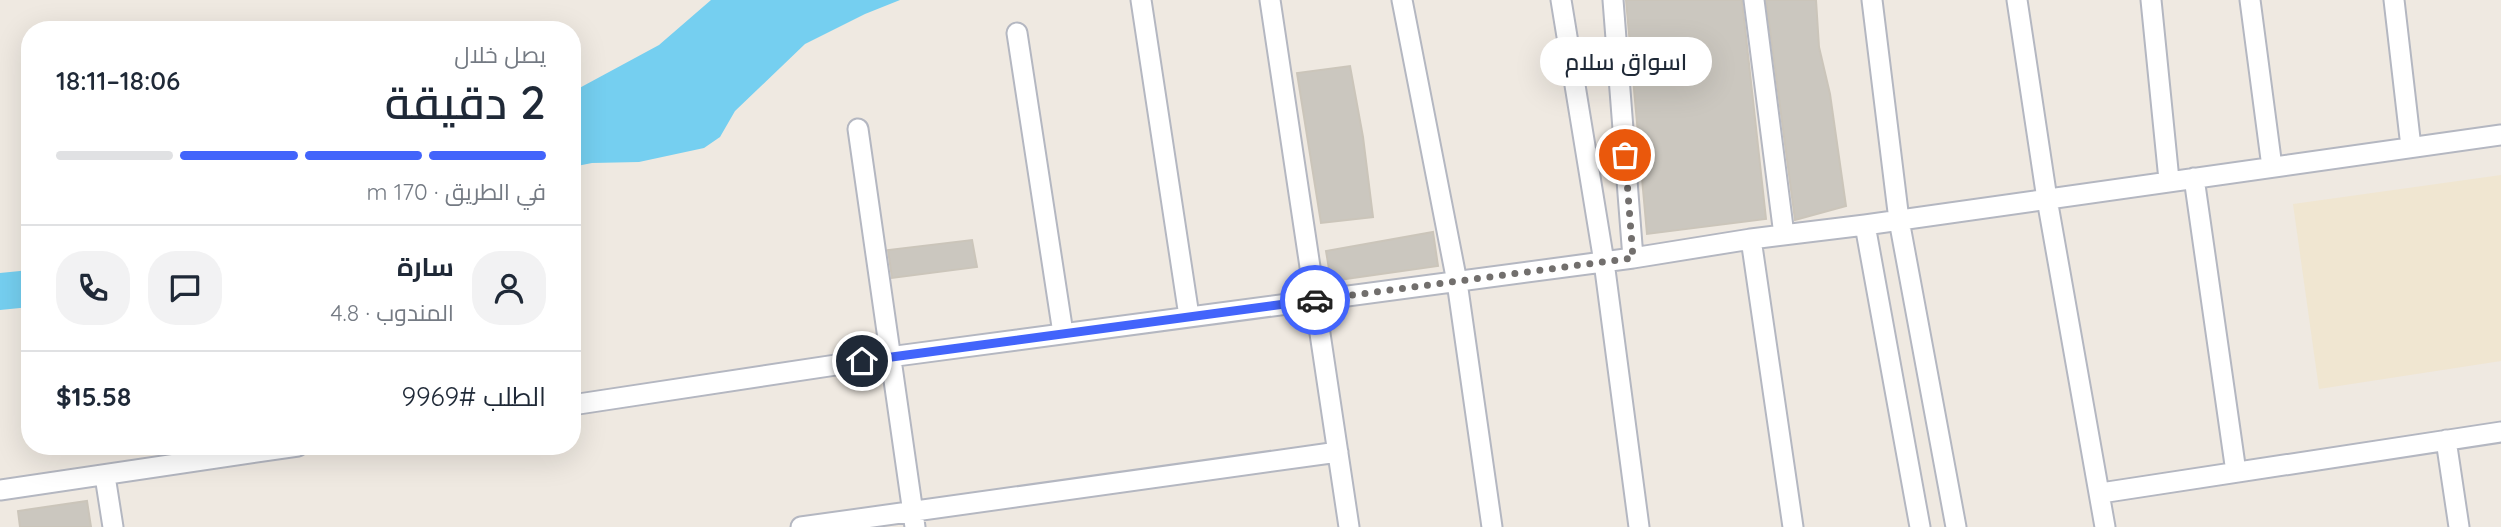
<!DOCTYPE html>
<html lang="ar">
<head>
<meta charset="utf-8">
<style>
  body { margin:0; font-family:Quicksand,Cairo,sans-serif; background:#f2f2f3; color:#1f2937; direction:rtl; height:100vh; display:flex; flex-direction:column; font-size:26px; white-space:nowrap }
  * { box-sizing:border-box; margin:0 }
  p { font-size:23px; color:#747a83 }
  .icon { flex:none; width:38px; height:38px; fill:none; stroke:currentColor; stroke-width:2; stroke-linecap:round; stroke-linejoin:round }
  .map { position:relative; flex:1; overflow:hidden; direction:ltr }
  .sheet { position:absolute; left:21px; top:21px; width:560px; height:434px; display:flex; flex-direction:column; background:#fff; border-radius:28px; box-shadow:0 7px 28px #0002; direction:rtl }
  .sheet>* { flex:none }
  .pin { position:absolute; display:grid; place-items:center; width:60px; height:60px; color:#fff; margin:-30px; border:4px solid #fff; border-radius:50%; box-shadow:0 2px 7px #0007 }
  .courier { position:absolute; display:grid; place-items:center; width:70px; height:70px; margin:-35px; border:5px solid #4264fb; border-radius:50%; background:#fff; color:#222; box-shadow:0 2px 9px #0007 }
  .bubble { position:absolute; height:49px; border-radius:24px; background:#fff; box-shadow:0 7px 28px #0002; font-size:23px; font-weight:600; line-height:49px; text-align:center; direction:rtl }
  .headline em { font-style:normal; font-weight:600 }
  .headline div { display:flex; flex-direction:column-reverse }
  .headline { display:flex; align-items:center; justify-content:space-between; height:119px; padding:0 35px }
  h1 { font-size:46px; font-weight:600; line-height:52px }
  .bar { display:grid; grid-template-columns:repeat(4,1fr); gap:10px 7px; align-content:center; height:84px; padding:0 35px }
  .bar i { height:9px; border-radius:5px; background:#e0e1e3 }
  .bar .on { background:#4264fb }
  .bar p { grid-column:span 4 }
  .line { display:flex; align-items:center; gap:18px; padding:0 35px; border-top:2px solid #e0e1e3 }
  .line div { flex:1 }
  .round { display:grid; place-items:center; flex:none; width:74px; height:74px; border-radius:28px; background:#f2f2f3 }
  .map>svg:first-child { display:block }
  .education { fill:#f0e6d1 }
  .water { fill:#75cff0 }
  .building { fill:#cbc7bf; stroke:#cbc5ba; stroke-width:2 }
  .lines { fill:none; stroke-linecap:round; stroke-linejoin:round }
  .minor-casing { stroke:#b4b7c1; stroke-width:23 }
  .minor { stroke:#fff; stroke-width:19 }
  .done { stroke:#726f6d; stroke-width:7; stroke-dasharray:0 12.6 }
  .route { stroke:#4264fb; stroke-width:9 }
</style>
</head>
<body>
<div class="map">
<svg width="2501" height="527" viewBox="0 0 2501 527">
  <rect width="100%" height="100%" fill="#efe9e1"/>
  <path class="education" d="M2501 175V361L2319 389 2293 204Z"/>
  <path class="water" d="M711 0H900L865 14 805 44 735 111 720 137 704 148 639 162 592 163 572 167V92L659 45Z
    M30 270V307L0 310V273Z"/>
  <path class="building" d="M1626 0H1742L1766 219 1647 234Z
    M1766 0H1816L1819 47 1830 94 1846 206 1795 220Z
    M1350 66 1363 137 1373 217 1321 223 1297 73Z
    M1433 232 1438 266 1331 281 1326 251Z
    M972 240 977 267 892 278 888 250Z
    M87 501 91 527H20L18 511Z"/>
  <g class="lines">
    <defs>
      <path id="minor" d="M1141 0 1189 316
        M1270 0 1349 527
        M1402 0 1457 282 1492 527
        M1561 0 1604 262 1639 527
        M1613 0 1633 258
        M1754 0 1784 235
        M1872 0 1899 220 1956 527
        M2017 0 2047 199 2105 527
        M2151 0 2169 180
        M2250 0 2272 167
        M2394 0 2411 147
        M1017 33 1063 333
        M858 129 915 527
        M2194 178 2236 472
        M1865 225 1920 527
        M1751 239 1793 527
        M572 405 889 357 1633 258 1751 239 1865 225 2501 135
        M2446 440 2459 527
        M105 476 113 527
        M0 490 298 446
        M2101 493 2501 432
        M801 527 1338 452"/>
    </defs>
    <use href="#minor" class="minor-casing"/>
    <use href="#minor" class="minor"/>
  </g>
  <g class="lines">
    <path class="done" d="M1315 300 1633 258 1625 155"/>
    <path class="route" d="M862 361 1315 300"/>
  </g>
</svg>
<div class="pin" style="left:1625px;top:155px;background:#ea580c"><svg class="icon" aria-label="bag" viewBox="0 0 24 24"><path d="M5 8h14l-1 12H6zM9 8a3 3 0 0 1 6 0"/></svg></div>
<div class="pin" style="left:862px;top:361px;background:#1f2937"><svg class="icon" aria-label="home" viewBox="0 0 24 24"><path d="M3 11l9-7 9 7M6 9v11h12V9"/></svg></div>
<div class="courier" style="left:1315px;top:300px"><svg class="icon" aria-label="car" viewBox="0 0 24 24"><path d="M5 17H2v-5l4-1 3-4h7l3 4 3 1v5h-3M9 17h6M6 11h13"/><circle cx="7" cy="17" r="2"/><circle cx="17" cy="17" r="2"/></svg></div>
<div class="bubble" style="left:1540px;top:37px;width:172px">اسواق سلام</div>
<section class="sheet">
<div class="headline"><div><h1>2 دقيقة</h1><p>يصل خلال</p></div><em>18:06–18:11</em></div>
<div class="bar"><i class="on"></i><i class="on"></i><i class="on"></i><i></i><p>في الطريق · 170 m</p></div>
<div class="line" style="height:126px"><a class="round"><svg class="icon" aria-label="person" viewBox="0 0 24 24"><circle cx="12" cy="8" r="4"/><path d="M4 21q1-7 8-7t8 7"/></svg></a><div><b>سارة</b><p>المندوب · 4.8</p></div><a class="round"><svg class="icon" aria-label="chat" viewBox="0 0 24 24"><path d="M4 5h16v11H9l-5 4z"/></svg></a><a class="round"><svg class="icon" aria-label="phone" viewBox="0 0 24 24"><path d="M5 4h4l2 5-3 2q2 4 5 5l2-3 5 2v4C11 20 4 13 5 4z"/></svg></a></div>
<div class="line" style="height:91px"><div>الطلب #9969</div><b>$15.58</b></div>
</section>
</div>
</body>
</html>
